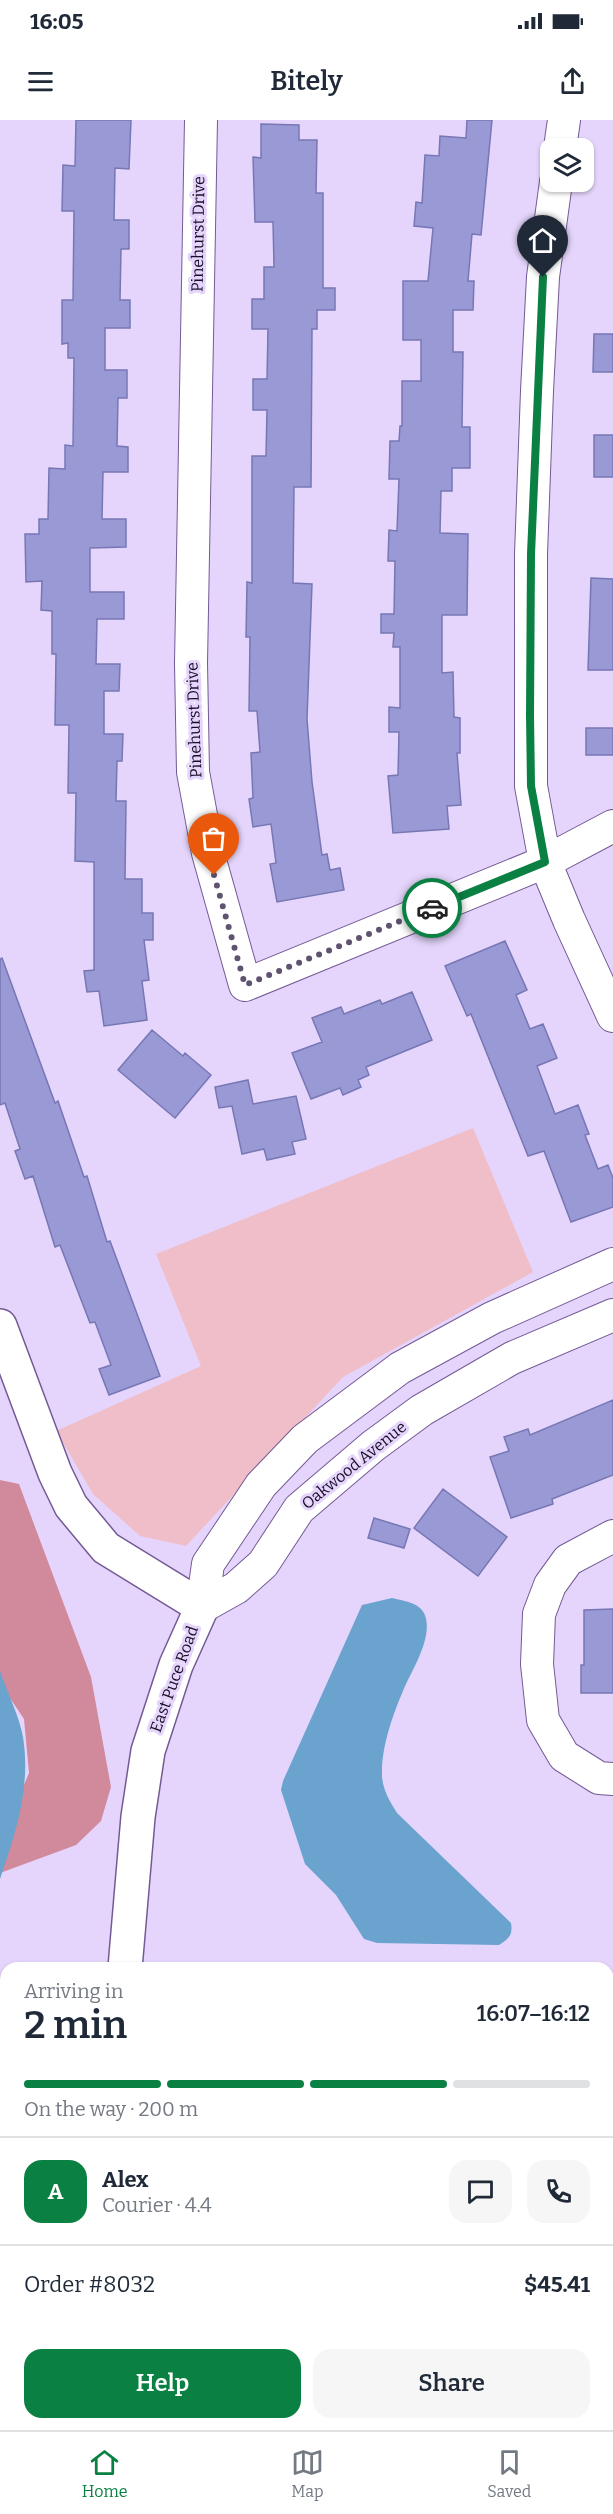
<!DOCTYPE html>
<html lang="en">
<head>
<meta charset="utf-8">
<style>
  body { margin:0; font-family:Bitter,serif; background:#f6f6f7; color:#1f2937; height:100vh; display:flex; flex-direction:column; font-size:22px; white-space:nowrap }
  * { box-sizing:border-box; margin:0 }
  p { font-size:20px; color:#747a83 }
  .icon { flex:none; width:33px; height:33px; fill:none; stroke:currentColor; stroke-width:2; stroke-linecap:round; stroke-linejoin:round }
  .map { position:relative; flex:1; overflow:hidden }
  .sheet { position:absolute; left:0px; top:1842px; width:614px; height:468px; display:flex; flex-direction:column; background:#fff; border-radius:18px 18px 0 0; box-shadow:0 2px 4px #0004 }
  .sheet>* { flex:none }
  .tools { position:absolute; left:540px; top:18px; display:grid; gap:12px }
  .tools a { display:grid; place-items:center; width:54px; height:54px; border-radius:12px; background:#fff; box-shadow:0 2px 4px #0004; font-size:30px }
  .pin { position:absolute; display:grid; place-items:center; width:51px; height:51px; color:#fff; margin:-62px -26px; border-radius:50% 50% 50% 0; rotate:-45deg; box-shadow:0 0 6px #0007 }
  .pin .icon { rotate:45deg }
  .courier { position:absolute; display:grid; place-items:center; width:60px; height:60px; margin:-30px; border:4px solid #0b8043; border-radius:50%; background:#fff; color:#222; box-shadow:0 2px 8px #0007 }
  .headline em { font-style:normal; font-weight:600 }
  .headline div { display:flex; flex-direction:column-reverse }
  .headline { display:flex; align-items:center; justify-content:space-between; height:102px; padding:0 24px }
  h1 { font-size:39px; font-weight:600; line-height:45px }
  .bar { display:grid; grid-template-columns:repeat(4,1fr); gap:9px 6px; align-content:center; height:72px; padding:0 24px }
  .bar i { height:8px; border-radius:4px; background:#e0e1e3 }
  .bar .current { background:#0b8043 }
  .bar p { grid-column:span 4 }
  .line { display:flex; align-items:center; gap:15px; padding:0 24px; border-top:2px solid #e0e1e3 }
  .line div { flex:1 }
  .round { display:grid; place-items:center; flex:none; width:63px; height:63px; border-radius:18px; background:#f6f6f7 }
  .cta { display:flex; gap:12px; margin-top:auto; padding:12px 24px }
  .cta a { flex:1; height:69px; border-radius:18px; background:#0b8043; color:#fff; font-size:24px; font-weight:600; line-height:69px; text-align:center }
  .cta a+a { background:#f6f6f7; color:#1f2937 }
  .status { display:flex; justify-content:space-between; align-items:center; height:42px; padding:0 30px; background:#fff; direction:ltr }
  .status svg { height:16px; fill:currentColor }
  header { display:flex; justify-content:space-between; align-items:center; height:78px; padding:0 24px; background:#fff; font-size:27px; font-weight:600 }
  .tabs { display:flex; justify-content:space-around; align-items:center; height:84px; border-top:2px solid #e0e1e3; background:#fff; font-size:16px; color:#747a83 }
  .tabs a { display:grid; justify-items:center; gap:3px }
  .tabs .current { color:#0b8043 }
  .map>svg:first-child { display:block }
  .green { fill:#f0bec9 }
  .forest { fill:#d08a9b }
  .water { fill:#6ba3cf }
  .building { fill:#9899d5; stroke:#7777b4; stroke-width:1.5 }
  .lines { fill:none; stroke-linecap:round; stroke-linejoin:round }
  .minor-casing { stroke:#735a94; stroke-width:34 }
  .major-casing { stroke:#735a94; stroke-width:36 }
  .minor { stroke:#fff; stroke-width:32 }
  .major { stroke:#fff; stroke-width:33 }
  .rail-casing { stroke:#4b405b; stroke-width:7 }
  .rail { stroke:#e5d5fc; stroke-width:4.5; stroke-dasharray:14; stroke-linecap:butt }
  .done { stroke:#5f5370; stroke-width:6; stroke-dasharray:0 10.8 }
  .route { stroke:#0b8043; stroke-width:8 }
  .labels { text-anchor:middle; dominant-baseline:central; stroke-width:6; stroke-linejoin:round; paint-order:stroke }
  .street-label { font-size:16px; fill:#170d24; stroke:#e5d5fc }
</style>
</head>
<body>
<div class="status"><b>16:05</b><svg viewBox="0 0 49 12"><path d="M0 12V9h3v3zM5 12V6h3v6zM10 12V3h3v9zM15 12V0h3v12zM26 1h20v11H26zM47 4h2v5h-2z"/></svg></div>
<header><svg class="icon" aria-label="menu" viewBox="0 0 24 24"><path d="M4 6h16M4 12h16M4 18h16"/></svg>Bitely<svg class="icon" aria-label="share" viewBox="0 0 24 24"><path d="M12 15V3M7 8l5-5 5 5M5 13v7h14v-7"/></svg></header>
<div class="map">
<svg width="613" height="2310" viewBox="0 0 613 2310">
  <rect width="100%" height="100%" fill="#e5d5fc"/>
  <path class="green" d="M473 1008 533 1152 343 1257 186 1426 140 1416 93 1374 56 1311 201 1246 156 1134Z"/>
  <path class="forest" d="M0 1360 19 1364 91 1557 111 1667 101 1701 76 1725 0 1753V1722L29 1653 24 1599 0 1563Z"/>
  <path class="water" d="M392 1478C403 1481 418 1482 424 1493 435 1516 411 1551 403 1571 393 1594 382 1626 382 1651 381 1667 389 1680 397 1693L511 1803C513 1815 509 1819 499 1825L377 1823 364 1819 336 1775 305 1744 281 1670 283 1661 362 1485Z
    M0 1551C7 1572 19 1595 23 1617 31 1667 16 1712 0 1759Z"/>
  <path class="building" d="M76 0H131L129 49 115 48 114 100H129V129H121L120 180H130V208H105V250H127V278H118L117 326 128 327V352H103L102 399H126V427L90 428V472H124V499H97L96 544H120L119 571H104V614H123L122 641H117L116 681H126L125 759H142V793H153V820H144L149 860 142 861 147 900 104 906 99 871 87 872 84 851 94 850V742L75 741 76 673H68L69 605H55L56 534H52V491L41 490 42 461 26 462 25 414H39V399H48L49 348 65 349V325L73 326 74 238H68V223L62 224V180H73L74 91H62L63 45 75 46Z
    M467 0H492L481 115 472 114 468 161H474L473 190H453V232H463L462 307H470V348H452V371H441L440 413 468 414 467 495H442V553L453 552 454 597 460 598V633H457L461 685 447 686 449 709 393 713 388 656 398 655 399 612H389V587L400 588V527H393L394 513H381V494H394L395 441H388L389 410 397 411 399 359H389L390 321H399L400 306H402V261H421V220H403V161H428L433 108 414 106 416 82 422 83 425 35 439 36 440 16 466 18Z
    M261 4 299 5V20H317L316 73H323V168H335V190H317V209H312L311 367H294L293 463 312 464 307 599 312 662 322 735 327 734 330 750 340 748 344 770 277 782 270 744 276 743 271 704 253 707 249 679 253 678 251 633 260 632 257 591H249L250 517H246L247 462 252 463V336H266L267 290H253V259H267L268 209H252V179H264V147H274L273 102H255L253 37 261 38Z
    M594 214H613V252H593Z
    M594 315H613V357H594Z
    M591 458 613 459V550H588Z
    M586 608H613V635H586Z
    M505 821 527 870 516 875 530 909 543 904 557 938 537 946 555 994 578 985 589 1014 585 1015 598 1049 608 1045 613 1058V1087L571 1102 544 1031 528 1036 471 894 467 896 445 846Z
    M2 838 55 983 58 981 84 1057 87 1056 107 1122 110 1121 160 1256 109 1275 99 1249 111 1245 95 1202 90 1203 60 1125 55 1127 33 1056 25 1059 15 1031 20 1029 5 983 0 985V839Z
    M412 872 432 920 366 947 369 955 358 960 361 967 343 975 340 968 311 979 292 933 322 922 312 898 341 887 344 894 380 880 382 884Z
    M152 910 183 936 185 933 211 955 175 998 118 950Z
    M248 960 253 984 296 976 306 1019 292 1022 295 1034 267 1040 264 1029 242 1034 232 986 219 988 215 967Z
    M613 1280V1355L552 1379 553 1384 511 1398 490 1337 509 1331 504 1317 528 1309 530 1315Z
    M443 1369 507 1417 478 1456 414 1408Z
    M374 1398 410 1409 404 1428 368 1418Z
    M613 1489V1573H581V1545H584V1490Z"/>
  <g class="lines">
    <defs>
      <path id="minor" d="M201 0 191 543 193 652 208 733 245 865 545 742 613 706
        M560 28 564 0
        M556 62 543 157 537 271 531 434V666L545 742 569 800 613 896
        M613 1416 568 1440 550 1465 539 1494 537 1544 543 1600 564 1636 599 1658 613 1659
        M202 1487 208 1444 261 1365 305 1319 400 1248 492 1198 613 1144
        M202 1487 236 1468 263 1444 299 1389 373 1326 422 1290 512 1238 613 1195"/>
      <path id="major" d="M0 1206 55 1353 71 1386 106 1428 202 1487 176 1545 148 1631 138 1697 125 1848
        M0 2222 6 2206"/>
    </defs>
    <use href="#minor" class="minor-casing"/>
    <use href="#major" class="major-casing"/>
    <use href="#minor" class="minor"/>
    <use href="#major" class="major"/>
    <defs>
      <path id="rail" d="M0 1992H6
        M608 1997 613 1998"/>
    </defs>
    <use href="#rail" class="rail-casing"/>
    <use href="#rail" class="rail"/>
  </g>
  <g class="lines">
    <path class="done" d="M214 755 245 865 432 788"/>
    <path class="route" d="M432 788 545 742 531 666 530 595 531 434 543 157"/>
  </g>
  <g class="labels">
    <g class="street-label">
      <text transform="translate(198 114) rotate(-89)">Pinehurst Drive</text>
      <text transform="translate(194 600) rotate(-92)">Pinehurst Drive</text>
      <text transform="translate(354 1345) rotate(-39)">Oakwood Avenue</text>
      <text transform="translate(174 1559) rotate(-70)">East Puce Road</text>
    </g>
  </g>
</svg>
<div class="tools">
<a><svg class="icon" aria-label="layers" viewBox="0 0 24 24"><path d="M12 4l9 5-9 5-9-5zM3 14l9 5 9-5"/></svg></a>
</div>
<div class="pin" style="left:214px;top:755px;background:#ea580c"><svg class="icon" aria-label="bag" viewBox="0 0 24 24"><path d="M5 8h14l-1 12H6zM9 8a3 3 0 0 1 6 0"/></svg></div>
<div class="pin" style="left:543px;top:157px;background:#1f2937"><svg class="icon" aria-label="home" viewBox="0 0 24 24"><path d="M3 11l9-7 9 7M6 9v11h12V9"/></svg></div>
<div class="courier" style="left:432px;top:788px"><svg class="icon" aria-label="car" viewBox="0 0 24 24"><path d="M5 17H2v-5l4-1 3-4h7l3 4 3 1v5h-3M9 17h6M6 11h13"/><circle cx="7" cy="17" r="2"/><circle cx="17" cy="17" r="2"/></svg></div>
<section class="sheet">
<div class="headline"><div><h1>2 min</h1><p>Arriving in</p></div><em>16:07–16:12</em></div>
<div class="bar"><i class="current"></i><i class="current"></i><i class="current"></i><i></i><p>On the way · 200 m</p></div>
<div class="line" style="height:108px"><b class="round" style="background:#0b8043;color:#fff">A</b><div><b>Alex</b><p>Courier · 4.4</p></div><a class="round"><svg class="icon" aria-label="chat" viewBox="0 0 24 24"><path d="M4 5h16v11H9l-5 4z"/></svg></a><a class="round"><svg class="icon" aria-label="phone" viewBox="0 0 24 24"><path d="M5 4h4l2 5-3 2q2 4 5 5l2-3 5 2v4C11 20 4 13 5 4z"/></svg></a></div>
<div class="line" style="height:78px"><div>Order #8032</div><b>$45.41</b></div>
<div class="cta"><a>Help</a><a>Share</a></div>
</section>
</div>
<nav class="tabs">
<a class="current"><svg class="icon" aria-label="home" viewBox="0 0 24 24"><path d="M3 11l9-7 9 7M6 9v11h12V9"/></svg>Home</a>
<a><svg class="icon" aria-label="map" viewBox="0 0 24 24"><path d="M3 6l6-2 6 2 6-2v14l-6 2-6-2-6 2zM9 4v14M15 6v14"/></svg>Map</a>
<a><svg class="icon" aria-label="saved" viewBox="0 0 24 24"><path d="M7 4h10v16l-5-4-5 4z"/></svg>Saved</a>
</nav>
</body>
</html>
